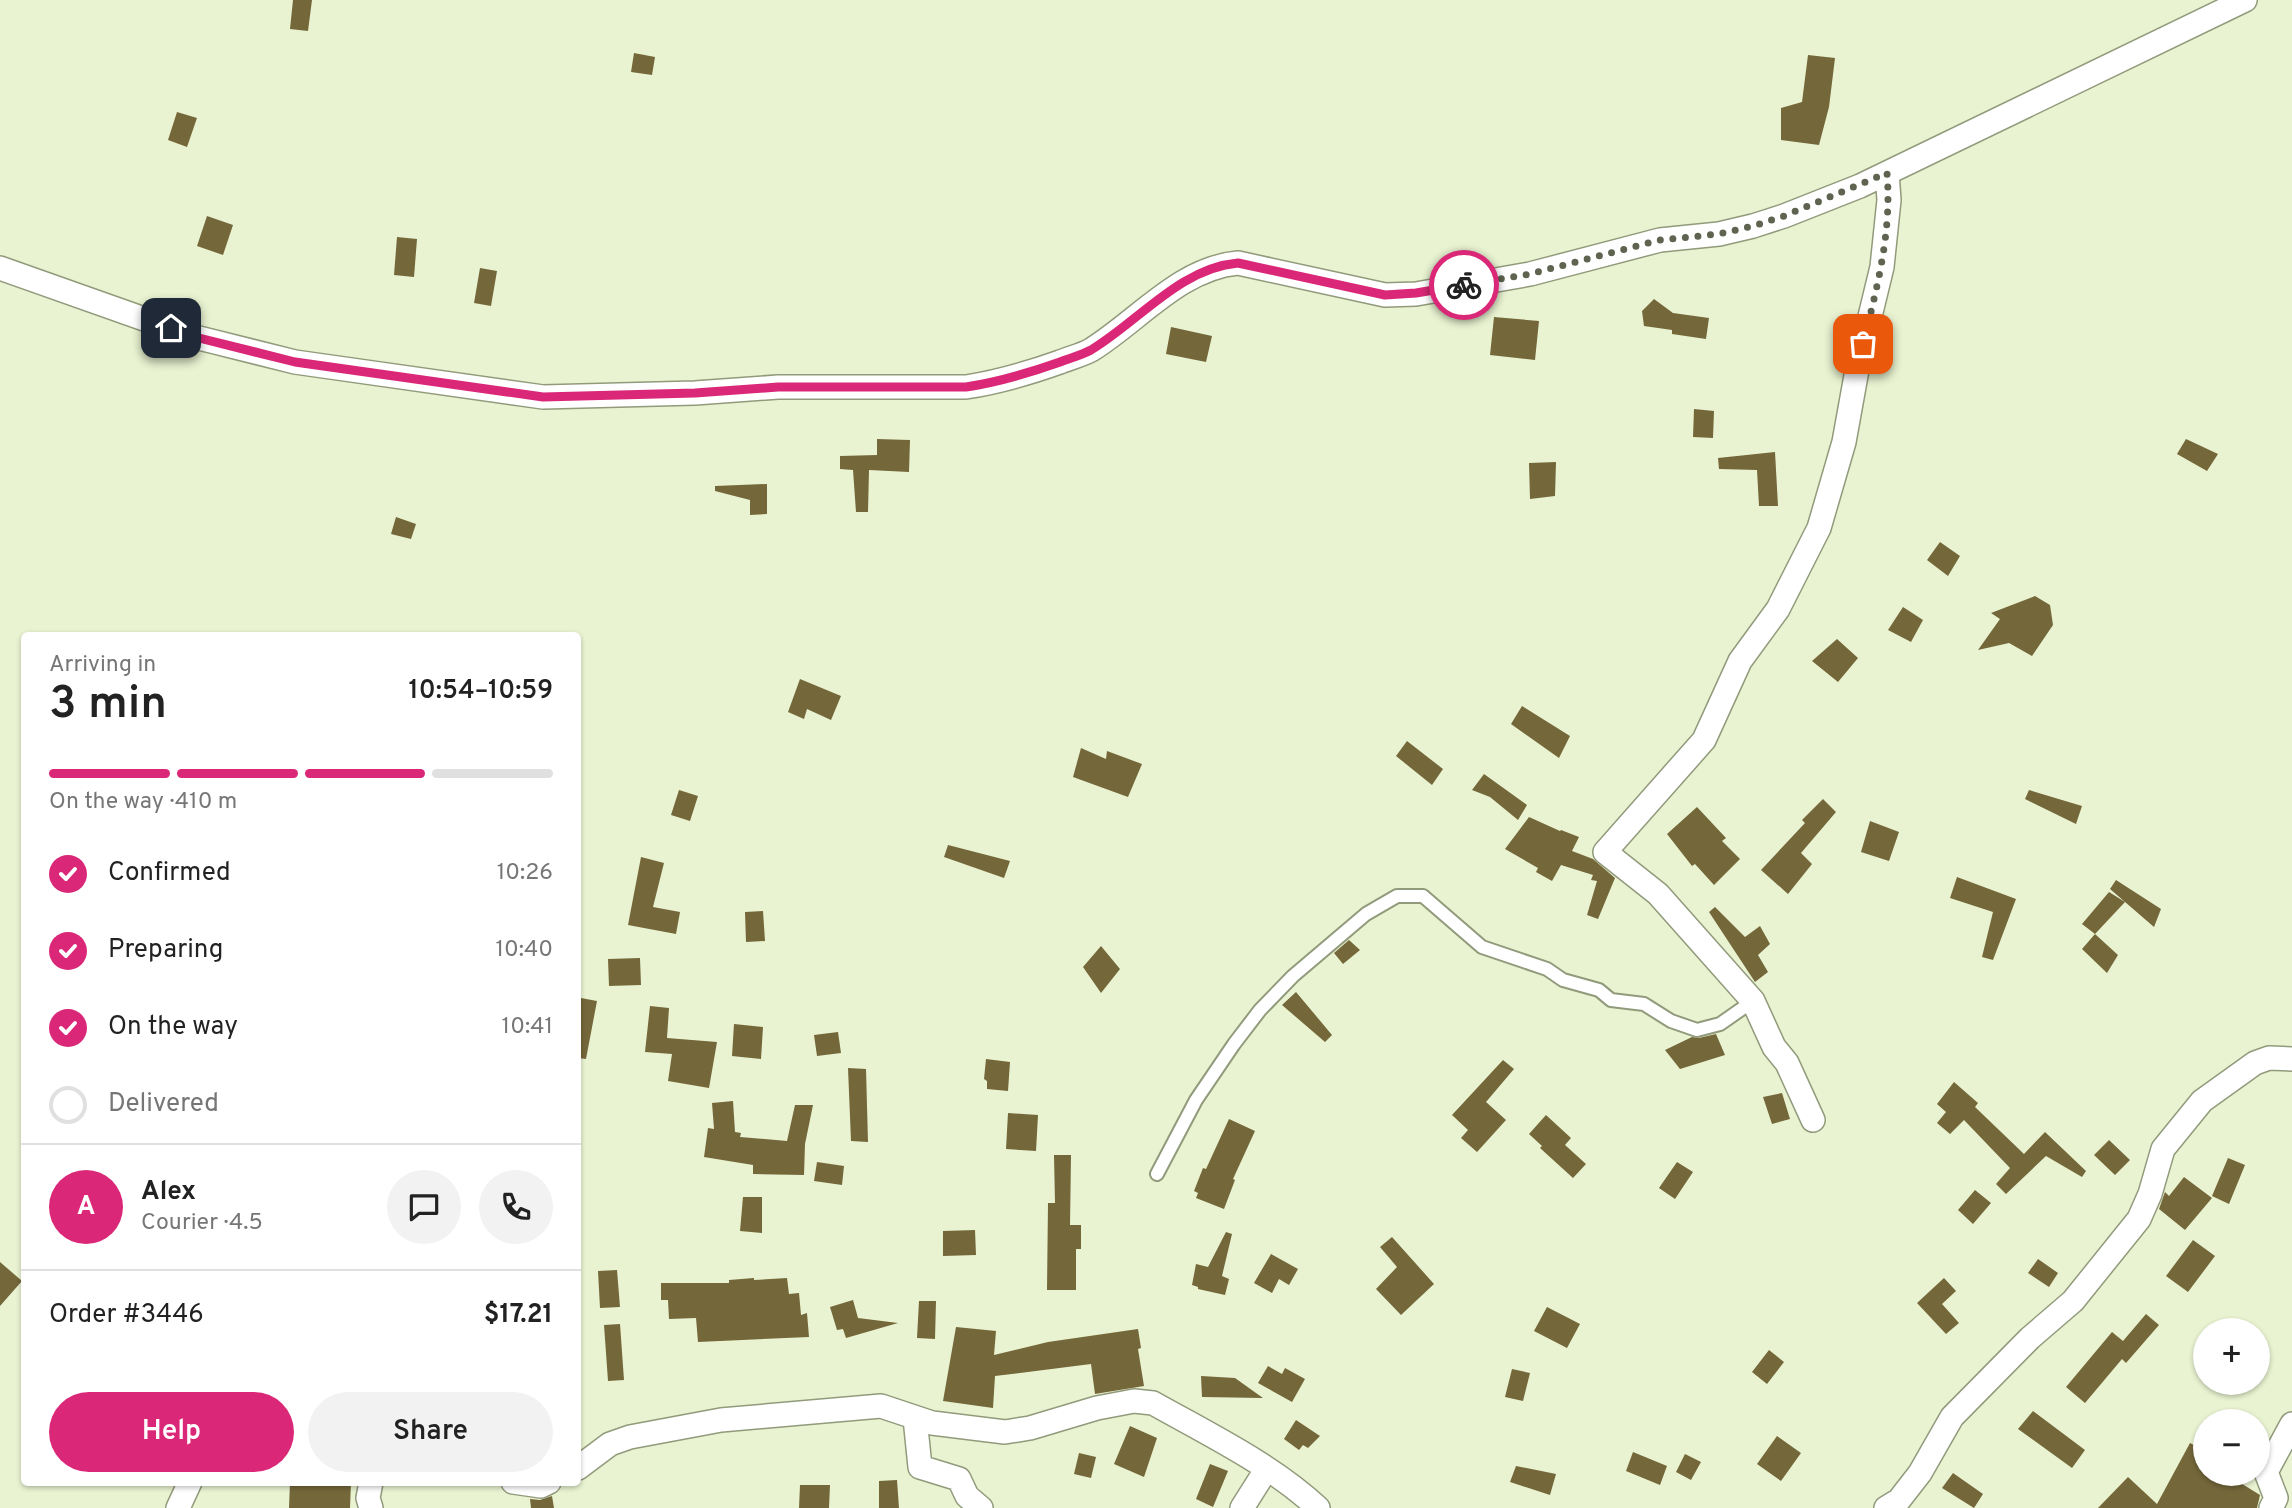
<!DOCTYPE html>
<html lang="en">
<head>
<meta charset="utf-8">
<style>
  body { margin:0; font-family:Overpass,sans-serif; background:#f2f2f2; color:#222; height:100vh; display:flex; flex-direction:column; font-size:26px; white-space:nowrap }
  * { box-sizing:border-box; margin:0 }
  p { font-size:23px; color:#767676 }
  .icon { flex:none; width:38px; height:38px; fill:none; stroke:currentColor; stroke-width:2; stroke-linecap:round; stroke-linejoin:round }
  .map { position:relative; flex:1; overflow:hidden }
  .details { position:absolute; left:21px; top:632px; width:560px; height:854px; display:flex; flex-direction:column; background:#fff; border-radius:7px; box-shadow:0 2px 5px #0004 }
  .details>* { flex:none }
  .buttons { position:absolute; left:2193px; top:1318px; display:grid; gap:14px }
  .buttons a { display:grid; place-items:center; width:77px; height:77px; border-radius:50%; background:#fff; box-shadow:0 2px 5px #0004; font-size:35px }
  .pin { position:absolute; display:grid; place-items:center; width:60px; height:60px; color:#fff; margin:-30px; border-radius:14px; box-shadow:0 4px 10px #0006 }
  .courier { position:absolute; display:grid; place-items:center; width:70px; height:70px; margin:-35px; border:5px solid #db2777; border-radius:50%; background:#fff; color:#222; box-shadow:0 2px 9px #0007 }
  .summary em { font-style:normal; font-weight:600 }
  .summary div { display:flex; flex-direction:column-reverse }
  .summary { display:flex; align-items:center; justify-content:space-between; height:119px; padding:0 28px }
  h1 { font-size:46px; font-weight:600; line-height:52px }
  .bar { display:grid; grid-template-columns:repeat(4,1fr); gap:10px 7px; align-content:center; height:84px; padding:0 28px }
  .bar i { height:9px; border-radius:5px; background:#e0e0e0 }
  .bar .selected { background:#db2777 }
  .bar p { grid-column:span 4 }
  .line { display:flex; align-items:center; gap:18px; padding:0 28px; border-top:2px solid #e0e0e0 }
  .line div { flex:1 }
  .round { display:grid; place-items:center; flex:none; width:74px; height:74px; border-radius:37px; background:#f2f2f2 }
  ol { padding:0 28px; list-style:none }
  li { display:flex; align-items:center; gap:21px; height:77px }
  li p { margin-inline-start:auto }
  li .icon { padding:7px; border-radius:50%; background:#db2777; color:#fff; stroke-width:4 }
  li:last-child { color:#767676 }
  li i { width:38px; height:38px; border:4px solid #e0e0e0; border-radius:50% }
  .cta { display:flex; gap:14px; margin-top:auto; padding:14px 28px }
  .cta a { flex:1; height:80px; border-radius:42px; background:#db2777; color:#fff; font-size:28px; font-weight:600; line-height:80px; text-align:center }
  .cta a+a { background:#f2f2f2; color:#222 }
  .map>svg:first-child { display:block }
  .building { fill:#74673a }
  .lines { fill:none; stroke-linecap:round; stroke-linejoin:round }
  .service-casing { stroke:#919a7b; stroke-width:16 }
  .minor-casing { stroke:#919a7b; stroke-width:26 }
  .service { stroke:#fff; stroke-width:12 }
  .minor { stroke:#fff; stroke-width:23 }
  .done { stroke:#5e6450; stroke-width:7; stroke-dasharray:0 12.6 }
  .route { stroke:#db2777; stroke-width:9 }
</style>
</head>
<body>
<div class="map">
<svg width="2292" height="1508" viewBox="0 0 2292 1508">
  <rect width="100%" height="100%" fill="#e9f3d1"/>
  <path class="building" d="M293 0H312L308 31 290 29Z
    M634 53 655 57 652 75 631 72Z
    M1808 55 1835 58 1829 107 1819 145 1781 140V108L1802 102Z
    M177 112 197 118 187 147 168 140Z
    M207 216 233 225 223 255 197 246Z
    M397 237 417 239 414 277 394 275Z
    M480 268 497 271 491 306 474 303Z
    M1654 299 1673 313 1709 318 1706 339 1672 334V330L1644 326 1642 311Z
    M1494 317 1539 321 1535 360 1490 355Z
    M1171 327 1212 336 1206 362 1166 354Z
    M1694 409 1714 411 1713 438 1693 437Z
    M877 439 910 440 909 472 869 470 868 512H856L853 470 840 469V456L877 455Z
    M2186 439 2218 454 2207 471 2177 454Z
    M1775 452 1778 506H1759L1757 470 1719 469 1718 458Z
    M1556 462 1555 496 1530 499 1529 463Z
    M767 484V514L750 515V500L715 491V486Z
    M396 517 416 524 411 539 391 534Z
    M1940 542 1960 556 1948 576 1927 560Z
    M2035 596 2050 605 2053 625 2032 656 2009 643 1978 650 2000 619 1991 613Z
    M1903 607 1923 620 1911 642 1888 630Z
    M1837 639 1858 658 1838 682 1812 661Z
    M800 679 841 696 831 720 807 709 804 719 788 712Z
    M1522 706 1570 736 1559 758 1511 724Z
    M1407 741 1443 769 1432 785 1396 756Z
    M1081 748 1106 759 1107 751 1142 764 1128 797 1073 777Z
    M1484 774 1527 805 1518 820 1490 797 1472 790Z
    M679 790 698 796 690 821 671 815Z
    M2029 790 2082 806 2076 824 2025 799Z
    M1823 799 1836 812 1801 853 1812 864 1788 894 1761 870 1805 823 1802 820Z
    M1697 807 1726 838 1722 841 1740 859 1714 885 1695 864 1692 866 1667 834Z
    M1529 817 1560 831 1561 830 1579 837 1572 851 1593 859 1615 878 1598 919 1587 915 1597 881 1591 880 1593 875 1561 865 1552 881 1536 872 1538 868 1505 849Z
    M1870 821 1899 832 1889 861 1861 852Z
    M948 845 1010 861 1004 878 944 857Z
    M641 857 664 863 653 907 680 912 676 934 628 925Z
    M1957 877 2016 899 1993 960 1982 957 1993 912 1950 898Z
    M2116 880 2161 909 2154 927 2110 889Z
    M2109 892 2125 902 2095 934 2082 924Z
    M1715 907 1745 937 1760 926 1770 944 1758 955 1768 972 1755 982 1709 912Z
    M763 911 765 941 746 942 745 912Z
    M2095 934 2118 955 2107 973 2082 949Z
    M1349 940 1360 950 1343 964 1334 953Z
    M1101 946 1120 969 1101 993 1083 967Z
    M640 958 641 985 609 986 608 959Z
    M1296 992 1332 1035 1325 1042 1282 1005Z
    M581 998 597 1001 586 1059 578 1058V1015Z
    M650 1006 669 1008 667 1038 717 1042 709 1088 668 1081 672 1054 645 1052Z
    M734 1024 763 1027 761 1059 732 1056Z
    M838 1032 841 1053 817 1056 814 1035Z
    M1716 1034 1725 1055 1680 1069 1665 1050 1692 1037 1699 1038Z
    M986 1059 1010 1062 1008 1091 987 1089V1081L984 1079Z
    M1503 1060 1514 1069 1486 1102 1506 1120 1477 1152 1461 1138 1468 1130 1452 1115Z
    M848 1068 866 1069 868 1142 851 1141Z
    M1954 1082 1978 1103 1975 1107 2024 1154 2045 1132 2086 1171 2082 1177 2046 1156 2006 1194 1996 1184 2010 1168 1964 1120 1950 1134 1937 1123 1946 1112 1937 1104Z
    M1782 1093 1790 1119 1772 1124 1763 1097Z
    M733 1101 735 1132 741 1133 740 1137 787 1141 795 1105H813L805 1144 804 1175 753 1174V1165L704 1157 708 1128 714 1129 712 1103Z
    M1008 1113 1038 1115 1036 1151 1006 1149Z
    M1546 1115 1571 1138 1565 1145 1586 1164 1573 1178 1540 1148 1542 1146 1529 1134Z
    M1229 1119 1255 1131 1233 1179 1235 1180 1224 1209 1196 1198 1198 1193 1194 1191 1203 1168 1206 1169Z
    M2109 1140 2130 1160 2115 1175 2094 1155Z
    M1054 1155H1071L1070 1225H1081V1249H1076V1290H1047L1048 1203H1055Z
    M2228 1158 2245 1165 2229 1204 2212 1196Z
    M817 1162 844 1166 842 1185 814 1181Z
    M1677 1162 1693 1172 1675 1199 1659 1188Z
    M2184 1177 2212 1198 2185 1230 2159 1209 2165 1192 2169 1196Z
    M1975 1190 1991 1203 1973 1224 1958 1210Z
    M743 1197H762V1233L740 1231Z
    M975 1230 976 1255 943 1256V1231Z
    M1226 1232 1232 1234 1222 1276 1229 1279 1225 1295 1198 1289V1287L1192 1285 1196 1264 1208 1267Z
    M1392 1237 1434 1284 1401 1315 1376 1289 1397 1267 1380 1247Z
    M2193 1240 2215 1256 2188 1292 2166 1276Z
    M1271 1254 1298 1269 1289 1285 1279 1279 1272 1293 1254 1283Z
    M2038 1259 2058 1273 2049 1287 2028 1273Z
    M0 1262 22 1281 0 1306Z
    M617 1270 620 1307 600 1308 598 1271Z
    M754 1278V1280L787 1278 789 1294 799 1293 801 1315 807 1313 809 1337 698 1342 696 1318 669 1319 668 1300H661V1283H729V1280Z
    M1944 1278 1956 1291 1942 1304 1959 1323 1946 1334 1917 1303Z
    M853 1300 858 1318 898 1323 846 1338 843 1329 837 1330 830 1307Z
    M919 1301H936L935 1339 917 1338Z
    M1547 1307 1580 1324 1567 1348 1534 1331Z
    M2146 1314 2159 1325 2126 1363 2122 1359 2085 1403 2066 1387 2112 1332 2123 1341Z
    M620 1324 624 1380 608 1381 604 1325Z
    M956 1327 996 1331 994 1355 1048 1342 1138 1329 1141 1348 1138 1349 1144 1386 1095 1394 1091 1364 995 1376 993 1408 943 1401Z
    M1769 1350 1784 1362 1767 1384 1752 1372Z
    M1268 1366 1282 1374 1285 1368 1305 1379 1292 1402 1258 1383Z
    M1512 1369 1530 1373 1523 1401 1505 1397Z
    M1201 1376 1235 1378 1263 1398 1202 1397Z
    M2033 1411 2085 1450 2072 1468 2018 1429Z
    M1296 1420 1320 1436 1308 1448 1303 1445 1299 1450 1284 1439Z
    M1130 1426 1157 1438 1144 1477 1114 1464Z
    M1777 1436 1801 1453 1781 1481 1757 1464Z
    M2190 1443 2205 1451V1474H2226L2260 1495 2257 1508H2098L2128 1477 2157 1504Z
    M1633 1452 1667 1466 1660 1485 1626 1471Z
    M1079 1453 1096 1457 1091 1478 1074 1474Z
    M1685 1454 1701 1462 1691 1480 1676 1472Z
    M1210 1464 1228 1471 1213 1507 1196 1499Z
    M1516 1466 1556 1474 1550 1495 1510 1482Z
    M1953 1473 1983 1494 1974 1508 1942 1488Z
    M897 1480 899 1508H879V1481Z
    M290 1482H351L350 1508H289Z
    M800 1485H830L829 1508H799Z
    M552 1496 554 1508H531L530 1499 540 1500Z"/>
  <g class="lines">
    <defs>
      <path id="service" d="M1157 1174 1196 1100 1234 1044 1260 1010 1293 976 1366 914 1397 896H1423L1482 947 1547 969 1563 980 1599 990 1611 1000 1644 1004 1671 1021 1697 1030 1720 1024 1753 1001"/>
      <path id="minor" d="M0 268 195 337 295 362 543 397 695 393 778 387H966C999 382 1029 373 1060 362 1070 358 1082 355 1091 350 1138 321 1180 268 1238 263L1385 295 1416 294 1530 274 1660 240 1719 234 1753 226 1784 216 1860 186 2245 0
        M1813 1120 1787 1063 1774 1047 1753 1001 1658 894 1605 852 1704 740 1740 661 1778 609 1819 528 1844 442 1857 370 1882 267 1889 200 1887 173
        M915 1418 920 1467 959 1479 967 1496 981 1508
        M578 1468 610 1444 630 1437 721 1420 881 1406 932 1423 1005 1432 1030 1428 1097 1408 1134 1401 1153 1403C1208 1434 1272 1465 1318 1508
        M513 1482 541 1486 549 1482
        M178 1508 190 1482
        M371 1508 368 1498 371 1482
        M1242 1508 1266 1470
        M1886 1508 1899 1500 1920 1473 1952 1417 2030 1338 2073 1301 2139 1219 2150 1194 2163 1149 2202 1101 2255 1063 2269 1058 2292 1059
        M2271 1508 2276 1498 2266 1472 2292 1424"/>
    </defs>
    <use href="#service" class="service-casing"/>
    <use href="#minor" class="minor-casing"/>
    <use href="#service" class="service"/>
    <use href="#minor" class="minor"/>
  </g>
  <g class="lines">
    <path class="done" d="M1464 285 1530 274 1660 240 1719 234 1753 226 1784 216 1887 173C1892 232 1877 288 1863 344"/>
    <path class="route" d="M171 328 195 337 295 362 543 397 695 393 778 387H966C999 382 1029 373 1060 362 1070 358 1082 355 1091 350 1138 322 1180 268 1238 263L1385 295 1416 293 1464 285"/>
  </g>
</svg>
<div class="buttons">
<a>+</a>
<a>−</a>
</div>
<div class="pin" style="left:1863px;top:344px;background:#ea580c"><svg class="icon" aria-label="bag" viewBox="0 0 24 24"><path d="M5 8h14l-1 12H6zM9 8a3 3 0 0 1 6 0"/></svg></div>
<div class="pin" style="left:171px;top:328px;background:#1f2937"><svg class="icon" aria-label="home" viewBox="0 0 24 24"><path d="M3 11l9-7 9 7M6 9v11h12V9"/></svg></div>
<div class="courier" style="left:1464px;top:285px"><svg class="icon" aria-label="bike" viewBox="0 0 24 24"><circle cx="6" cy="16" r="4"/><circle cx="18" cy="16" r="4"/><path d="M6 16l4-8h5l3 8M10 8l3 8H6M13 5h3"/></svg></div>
<section class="details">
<div class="summary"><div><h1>3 min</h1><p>Arriving in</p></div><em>10:54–10:59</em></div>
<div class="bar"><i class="selected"></i><i class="selected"></i><i class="selected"></i><i></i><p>On the way · 410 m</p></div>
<ol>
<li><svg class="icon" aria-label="check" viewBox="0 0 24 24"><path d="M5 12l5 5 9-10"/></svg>Confirmed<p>10:26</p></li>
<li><svg class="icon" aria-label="check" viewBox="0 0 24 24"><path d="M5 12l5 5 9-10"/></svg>Preparing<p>10:40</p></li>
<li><svg class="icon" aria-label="check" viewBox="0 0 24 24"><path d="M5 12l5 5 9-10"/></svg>On the way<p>10:41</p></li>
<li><i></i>Delivered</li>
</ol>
<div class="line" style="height:126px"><b class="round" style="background:#db2777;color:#fff">A</b><div><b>Alex</b><p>Courier · 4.5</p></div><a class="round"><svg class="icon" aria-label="chat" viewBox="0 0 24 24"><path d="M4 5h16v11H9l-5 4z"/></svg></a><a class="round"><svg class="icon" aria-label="phone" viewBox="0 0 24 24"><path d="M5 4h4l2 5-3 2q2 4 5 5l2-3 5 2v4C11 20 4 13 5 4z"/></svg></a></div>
<div class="line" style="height:91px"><div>Order #3446</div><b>$17.21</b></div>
<div class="cta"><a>Help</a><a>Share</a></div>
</section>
</div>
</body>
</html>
